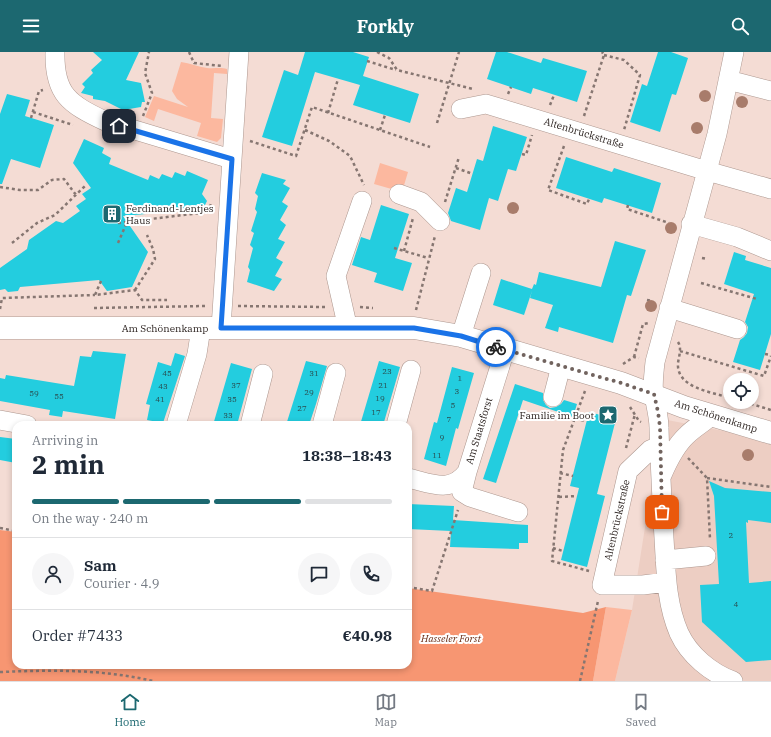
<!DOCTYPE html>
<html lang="en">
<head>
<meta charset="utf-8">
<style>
  body { margin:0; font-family:"IBM Plex Serif",serif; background:#f6f6f7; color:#1f2937; height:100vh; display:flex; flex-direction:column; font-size:15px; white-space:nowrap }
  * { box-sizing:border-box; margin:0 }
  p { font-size:13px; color:#747a83 }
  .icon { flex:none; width:22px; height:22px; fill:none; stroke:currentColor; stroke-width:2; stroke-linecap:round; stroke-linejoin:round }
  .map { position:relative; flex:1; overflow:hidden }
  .sheet { position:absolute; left:12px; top:369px; width:400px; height:248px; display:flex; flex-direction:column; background:#fff; border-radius:12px; box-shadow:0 2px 6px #0003 }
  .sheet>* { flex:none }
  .fabs { position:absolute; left:723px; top:321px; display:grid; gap:8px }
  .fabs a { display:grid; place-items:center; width:36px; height:36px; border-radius:50%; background:#fff; box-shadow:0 2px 6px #0003; font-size:20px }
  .pin { position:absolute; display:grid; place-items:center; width:34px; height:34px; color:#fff; margin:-17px; border-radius:8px; box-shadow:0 2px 6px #0006 }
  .courier { position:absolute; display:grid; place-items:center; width:40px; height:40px; margin:-20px; border:3px solid #1a73e8; border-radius:50%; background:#fff; color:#222; box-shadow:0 1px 5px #0007 }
  .headline em { font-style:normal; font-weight:700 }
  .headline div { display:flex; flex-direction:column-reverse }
  .headline { display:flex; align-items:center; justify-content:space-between; height:68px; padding:0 20px }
  h1 { font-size:26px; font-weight:700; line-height:30px }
  .bar { display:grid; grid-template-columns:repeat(4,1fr); gap:6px 4px; align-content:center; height:48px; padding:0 20px }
  .bar i { height:5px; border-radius:3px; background:#e0e1e3 }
  .bar .on { background:#1c6870 }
  .bar p { grid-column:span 4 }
  .line { display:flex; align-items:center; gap:10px; padding:0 20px; border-top:1px solid #e0e1e3 }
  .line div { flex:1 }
  .round { display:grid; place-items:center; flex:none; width:42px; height:42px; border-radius:21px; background:#f6f6f7 }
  header { display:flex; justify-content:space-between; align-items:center; height:52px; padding:0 20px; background:#1c6870; color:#fff; font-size:18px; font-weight:700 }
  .tabs { display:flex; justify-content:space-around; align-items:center; height:56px; border-top:1px solid #e0e1e3; background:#fff; font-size:11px; color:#747a83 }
  .tabs a { display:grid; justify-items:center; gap:2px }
  .tabs .on { color:#1c6870 }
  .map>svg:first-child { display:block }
  .built { fill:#edcec3 }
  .green { fill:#fcb89f }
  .forest { fill:#f79672 }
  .building { fill:#23cddf }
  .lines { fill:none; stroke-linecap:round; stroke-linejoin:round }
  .minor-casing { stroke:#ad978f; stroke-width:20 }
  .major-casing { stroke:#ad978f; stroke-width:23 }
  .path { stroke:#867671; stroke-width:2.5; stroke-dasharray:3 3; stroke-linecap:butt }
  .minor { stroke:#fff; stroke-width:19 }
  .major { stroke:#fff; stroke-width:22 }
  .tree { fill:#a87c6b }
  .done { stroke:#71635e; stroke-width:4; stroke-dasharray:0 7.2 }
  .route { stroke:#1a73e8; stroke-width:5 }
  .labels { text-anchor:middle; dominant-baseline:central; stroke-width:4; stroke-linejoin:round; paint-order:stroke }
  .number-label { font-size:8px; fill:#294d4f }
  .street-label { font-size:10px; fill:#2b221f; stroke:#fff }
  .poi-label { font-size:10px; fill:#2b221f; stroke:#fff; text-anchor:start }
  .park-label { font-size:10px; font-style:italic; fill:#6a2d15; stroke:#fff }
</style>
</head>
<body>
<header><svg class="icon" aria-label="menu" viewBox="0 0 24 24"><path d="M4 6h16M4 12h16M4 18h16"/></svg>Forkly<svg class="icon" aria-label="search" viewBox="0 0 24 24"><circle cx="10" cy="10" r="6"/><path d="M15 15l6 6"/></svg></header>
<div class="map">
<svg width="771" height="629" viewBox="0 0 771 629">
  <rect width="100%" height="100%" fill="#f4dcd4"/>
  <path class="built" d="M662 367 724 379 771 393V629H615L632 558Z"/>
  <path class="green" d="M181 10C190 11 198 15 207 16 214 17 220 15 227 17V22L214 21 211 66 223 67 221 86 217 90 197 84 201 71 158 57 154 69 145 65 154 44 188 55 177 47 172 39Z
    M380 111 408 120 402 140 374 132Z
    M606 555 632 558 615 629H593Z"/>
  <path class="forest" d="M0 478 16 480V613H408V536L583 561 606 555 593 629H0Z"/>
  <path class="building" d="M93 0H139L126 28 141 31 145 50H142L141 55 123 58 105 49 93 47V44L81 41 85 35 82 32 93 21 91 18 102 8Z
    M305 0H353L369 5 363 24 419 42 410 71 353 53 360 33 315 20 292 94 262 85 284 18 298 23Z
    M496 0H507L541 11 543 6 587 19 577 50 533 36 531 42 487 27Z
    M658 0H671L688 6 676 43 672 42 660 80 630 70 642 32 647 34Z
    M7 42 30 48 25 64 54 73 40 116 11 107 2 132H0V62Z
    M493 74 527 85 516 119 508 117 498 149 489 146 480 178 451 169 448 161 456 136 467 140 477 107 483 109Z
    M84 87 104 96 102 101 111 106 109 112 148 128 150 123 159 127 162 122 172 126 175 120 185 124 187 119 208 128 202 142 207 149 203 157 123 164 148 200 132 235 107 239 99 228 20 235 18 239 8 240 5 237 0 238V216L27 197 29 188 56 169 63 171 80 159 76 154 86 147 82 142 91 136 73 111Z
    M566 105 612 120 614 116 661 131 652 161 604 146 602 151 556 136Z
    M262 121 286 128 283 132 290 136 282 150 288 154 280 168 286 173 278 187 285 190 276 206 283 210 275 224 282 227 274 239 247 230 250 218 248 215 253 196 250 193 254 181 251 179 257 160 255 157 258 144 255 141Z
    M381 153 409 162 395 206 412 211 403 239 374 230 377 221 352 213 361 185 370 188Z
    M615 189 646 198 631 244 627 243 613 291 559 275 558 280 545 276 553 253 530 246 532 239 524 263 493 253 501 227 532 237 534 232 536 233 539 220 601 235Z
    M734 200 746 204 745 208 771 216V282L760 318 733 310 740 288 744 285 747 281 748 275 745 270 754 242 724 232Z
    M93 299 126 302 115 367 63 359 62 365 49 363 50 358 0 349V326L5 327 6 323 74 334 80 304 91 305Z
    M175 301 185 304 163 371 147 368 150 353 146 352 158 310 171 314Z
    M306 309 327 314 316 352 309 373H286Z
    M379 309 400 315 384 370 383 369 382 373H360Z
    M231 311 252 317 237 373H213Z
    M452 315 474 321 458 377 456 376 446 414 424 407 434 370 437 371Z
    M515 332 543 341V348L546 353 550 356 556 355 561 352 564 348 577 352 573 365 523 348 496 431 483 427Z
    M589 360 616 367 597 442 605 444 587 515 561 508 579 436 570 434Z
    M0 385 16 387V411L0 408Z
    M709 429 725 436 771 440V471L748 468V471L746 470 749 531 771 529V608L746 610 702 570 700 533 719 532 714 444Z
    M408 452 454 454 453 468 528 473V491H519V497L450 495 451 479 408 477Z"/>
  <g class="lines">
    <defs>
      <path id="minor" d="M55 0C54 42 69 52 105 69L231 107
        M728 28 771 39
        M461 57 486 52 707 119 771 137
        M399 142 421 150 440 169
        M691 172 737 185 771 199
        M669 256 737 277
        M221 276 239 0
        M348 277 336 224 362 149
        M461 284 481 221
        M553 345 561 314
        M0 368 27 373
        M176 373 197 302 201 276
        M250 373 263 322
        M322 373 336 321
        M396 373 411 318
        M659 394 650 398 628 419 602 533H643L666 530
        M467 420 462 440 470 445 518 460
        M662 423C668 409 675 394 687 383 694 376 703 371 711 364
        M408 426C431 431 450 442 467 420L505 298
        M665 508 706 504
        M733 629C711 621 689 603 679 581 666 551 666 518 664 486 662 449 660 413 659 376 659 365 656 355 654 343 652 332 654 321 655 310L717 82 734 0"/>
      <path id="major" d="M0 276H414L461 284 621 331 684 355 771 381"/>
    </defs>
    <use href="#minor" class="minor-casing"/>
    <use href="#major" class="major-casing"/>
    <path class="path" d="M189 0 194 11 222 14
      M377 0 389 6 397 18 473 37
      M604 3 624 8 640 23 624 78
      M367 9 396 18
      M508 42 511 35
      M550 53 554 43
      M33 60 73 73
      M328 61 338 27
      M143 64 152 41 145 21 149 0
      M584 64 604 3 602 0
      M31 66 39 39 43 38
      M437 71 459 0
      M305 78 329 89 350 104 364 133
      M380 78 385 63
      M250 89 296 104 312 55 430 95
      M564 94 548 138 587 152 589 147
      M522 102 526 103 532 83
      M456 116 473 122
      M0 135 20 138H38L52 128 64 127 76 143
      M445 150 459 105
      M628 153 627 157 669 171
      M118 171 208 160 211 152
      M12 191 37 171 55 163 86 133
      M118 191 127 170
      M394 196 428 206
      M404 199 413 166
      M702 206 707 207
      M101 229 95 243 135 238 142 248H167
      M701 231 757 247
      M135 238 155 207 153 197 147 183
      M647 248 652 249
      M238 254 325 255
      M360 255 373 256
      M94 256 205 254
      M0 257 2 246 95 243
      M416 258 435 184
      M678 290C682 296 679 304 678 311 676 336 712 340 730 346
      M680 299 764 324 771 304
      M765 302 771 303
      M634 305 643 272 649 271
      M623 312 634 305 639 306
      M585 339 563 398 552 509 589 519
      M745 350 771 358
      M630 355 639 369 641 370
      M575 367 586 369
      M626 396 635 362
      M688 406 707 426 710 487
      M560 421 573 424
      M707 426 771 435
      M559 445 577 444
      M0 476 16 479
      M553 496 563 499
      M408 535 432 539 458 458
      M0 620C53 618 101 617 153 629
      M580 629 598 549"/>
    <use href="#minor" class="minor"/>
    <use href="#major" class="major"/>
  </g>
  <g class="tree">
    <circle cx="705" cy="44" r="6"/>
    <circle cx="742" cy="50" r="6"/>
    <circle cx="697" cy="76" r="6"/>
    <circle cx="513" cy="156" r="6"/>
    <circle cx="671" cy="176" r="6"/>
    <circle cx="651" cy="254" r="6"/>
    <circle cx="748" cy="403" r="6"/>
  </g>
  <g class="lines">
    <path class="done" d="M496 295 621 331 654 342 658 360 660 375 662 460"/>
    <path class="route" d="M119 74 232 107 221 276H414L461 284 496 295"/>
  </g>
  <defs>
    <symbol id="building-square" viewBox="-11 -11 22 22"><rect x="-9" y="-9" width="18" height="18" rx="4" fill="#1c6870" stroke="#fff"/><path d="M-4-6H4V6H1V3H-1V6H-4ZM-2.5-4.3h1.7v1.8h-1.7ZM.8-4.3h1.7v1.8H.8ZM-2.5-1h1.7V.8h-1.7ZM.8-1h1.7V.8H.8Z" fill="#fff"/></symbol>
    <symbol id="sight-square" viewBox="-11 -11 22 22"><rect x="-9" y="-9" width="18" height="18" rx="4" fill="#1c6870" stroke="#fff"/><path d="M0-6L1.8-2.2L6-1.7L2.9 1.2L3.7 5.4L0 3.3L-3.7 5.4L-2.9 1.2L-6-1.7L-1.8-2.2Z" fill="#fff"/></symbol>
  </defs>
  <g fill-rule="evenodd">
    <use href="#building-square" x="101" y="151" width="22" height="22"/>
    <use href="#sight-square" x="597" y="352" width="22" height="22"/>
  </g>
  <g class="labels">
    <g class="number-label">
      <text x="387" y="319">23</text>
      <text x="167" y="321">45</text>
      <text x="314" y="321">31</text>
      <text x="460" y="326">1</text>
      <text x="236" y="333">37</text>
      <text x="383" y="333">21</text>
      <text x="163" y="334">43</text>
      <text x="457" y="339">3</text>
      <text x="309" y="340">29</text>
      <text x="34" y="341">59</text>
      <text x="59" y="344">55</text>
      <text x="380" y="346">19</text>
      <text x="160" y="347">41</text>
      <text x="232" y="347">35</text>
      <text x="453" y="353">5</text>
      <text x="302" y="356">27</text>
      <text x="376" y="360">17</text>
      <text x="228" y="363">33</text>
      <text x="449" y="367">7</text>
      <text x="442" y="385">9</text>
      <text x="437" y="403">11</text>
      <text x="731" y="483">2</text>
      <text x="736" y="552">4</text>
    </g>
    <g class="street-label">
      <text transform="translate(584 81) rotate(17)">Altenbrückstraße</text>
      <text x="165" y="276">Am Schönenkamp</text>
      <text transform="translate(716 364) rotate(18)">Am Schönenkamp</text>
      <text transform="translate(479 379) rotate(-73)">Am Staatsforst</text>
      <text transform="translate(617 468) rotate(-77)">Altenbrückstraße</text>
    </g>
    <g class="poi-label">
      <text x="126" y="156">Ferdinand-Lentjes<tspan x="126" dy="12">Haus</tspan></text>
      <text x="594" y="363" text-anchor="end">Familie im Boot</text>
    </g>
    <g class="park-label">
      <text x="451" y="586">Hasseler Forst</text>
    </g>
  </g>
</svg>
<div class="fabs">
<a><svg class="icon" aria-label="locate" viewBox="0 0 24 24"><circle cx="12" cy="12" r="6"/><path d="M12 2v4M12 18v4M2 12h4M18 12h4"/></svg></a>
</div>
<div class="pin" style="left:662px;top:460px;background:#ea580c"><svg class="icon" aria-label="bag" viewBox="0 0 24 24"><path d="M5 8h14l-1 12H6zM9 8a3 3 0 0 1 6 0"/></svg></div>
<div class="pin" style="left:119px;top:74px;background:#1f2937"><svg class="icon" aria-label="home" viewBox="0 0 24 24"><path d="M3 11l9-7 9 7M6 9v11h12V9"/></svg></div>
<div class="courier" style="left:496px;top:295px"><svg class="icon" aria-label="bike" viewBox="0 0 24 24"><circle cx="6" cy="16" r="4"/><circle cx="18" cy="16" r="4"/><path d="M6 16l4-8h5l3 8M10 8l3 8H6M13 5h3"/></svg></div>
<section class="sheet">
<div class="headline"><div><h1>2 min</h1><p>Arriving in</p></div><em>18:38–18:43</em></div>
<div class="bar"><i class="on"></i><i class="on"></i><i class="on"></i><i></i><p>On the way · 240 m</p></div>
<div class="line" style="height:72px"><a class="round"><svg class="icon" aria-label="person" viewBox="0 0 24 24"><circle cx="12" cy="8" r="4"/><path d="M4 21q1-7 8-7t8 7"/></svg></a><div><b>Sam</b><p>Courier · 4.9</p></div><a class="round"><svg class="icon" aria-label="chat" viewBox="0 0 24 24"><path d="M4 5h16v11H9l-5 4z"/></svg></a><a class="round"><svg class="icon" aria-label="phone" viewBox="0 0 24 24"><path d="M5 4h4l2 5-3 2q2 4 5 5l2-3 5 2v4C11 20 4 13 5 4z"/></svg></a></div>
<div class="line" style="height:52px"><div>Order #7433</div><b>€40.98</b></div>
</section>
</div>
<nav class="tabs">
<a class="on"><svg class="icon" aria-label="home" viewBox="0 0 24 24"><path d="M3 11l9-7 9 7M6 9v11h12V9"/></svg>Home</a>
<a><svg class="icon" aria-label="map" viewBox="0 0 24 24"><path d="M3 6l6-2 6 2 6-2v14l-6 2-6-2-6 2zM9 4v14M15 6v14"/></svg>Map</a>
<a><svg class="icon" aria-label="saved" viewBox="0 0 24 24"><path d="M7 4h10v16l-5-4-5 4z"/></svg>Saved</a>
</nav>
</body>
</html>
